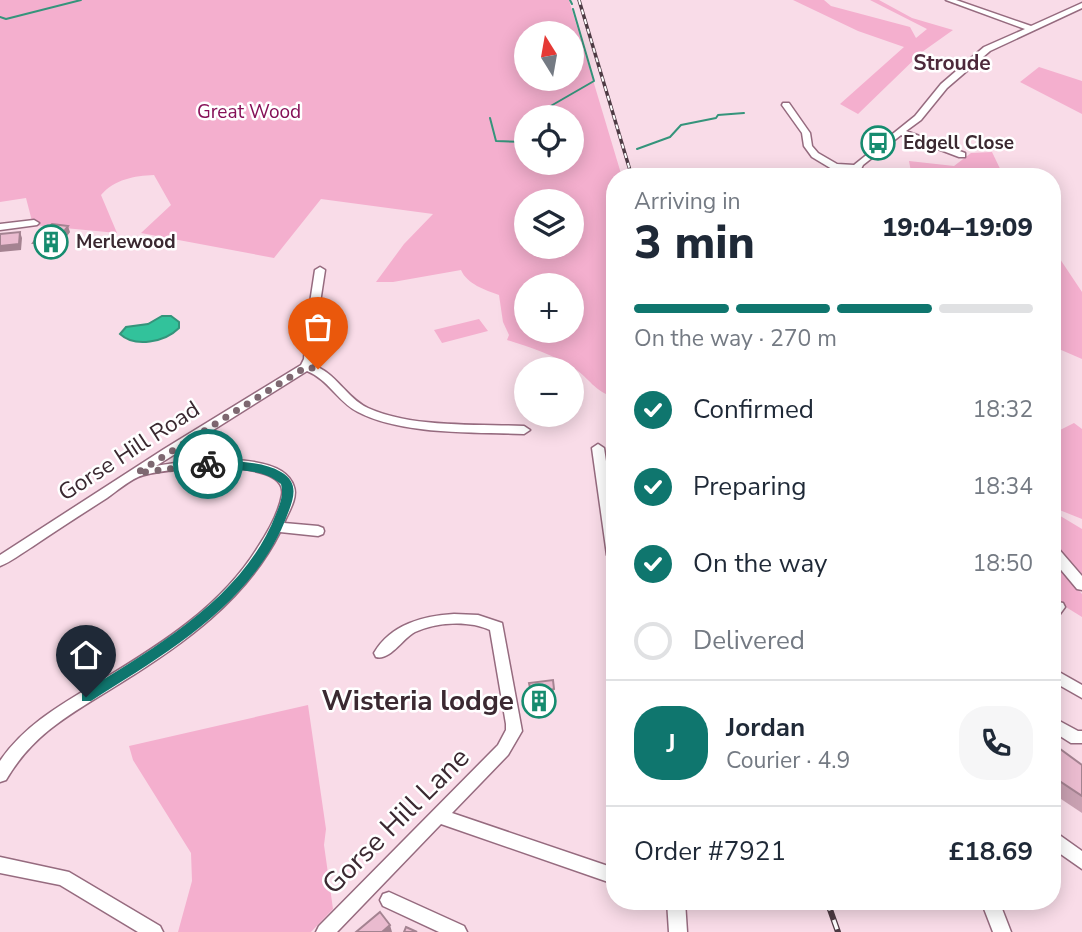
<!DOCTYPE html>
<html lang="en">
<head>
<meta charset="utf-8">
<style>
  body { margin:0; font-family:"Nunito Sans",sans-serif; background:#f6f6f7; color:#1f2937; height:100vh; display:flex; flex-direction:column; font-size:26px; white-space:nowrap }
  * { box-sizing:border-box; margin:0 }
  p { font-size:23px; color:#747a83 }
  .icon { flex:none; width:38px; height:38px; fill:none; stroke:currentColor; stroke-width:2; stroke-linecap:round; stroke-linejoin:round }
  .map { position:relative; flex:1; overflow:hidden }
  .drawer { position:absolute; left:606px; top:168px; width:455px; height:742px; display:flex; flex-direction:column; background:#fff; border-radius:28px; box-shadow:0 4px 18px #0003 }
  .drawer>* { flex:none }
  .needle { width:46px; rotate:349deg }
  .tools { position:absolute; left:514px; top:21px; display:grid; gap:14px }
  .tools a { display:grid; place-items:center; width:70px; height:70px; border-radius:50%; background:#fff; box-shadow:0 4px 18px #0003; font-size:35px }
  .pin { position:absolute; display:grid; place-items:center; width:60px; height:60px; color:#fff; margin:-72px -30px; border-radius:50% 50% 50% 0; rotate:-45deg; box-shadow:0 0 7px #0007 }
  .pin .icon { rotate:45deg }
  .courier { position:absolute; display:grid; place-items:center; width:70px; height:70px; margin:-35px; border:5px solid #0f766e; border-radius:50%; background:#fff; color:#222; box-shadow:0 2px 9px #0007 }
  .summary em { font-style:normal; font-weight:800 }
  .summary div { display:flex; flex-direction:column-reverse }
  .summary { display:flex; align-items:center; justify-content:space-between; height:119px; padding:0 28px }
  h1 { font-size:46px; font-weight:800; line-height:52px }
  .bar { display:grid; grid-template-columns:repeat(4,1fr); gap:10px 7px; align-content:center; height:84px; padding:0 28px }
  .bar i { height:9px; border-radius:5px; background:#e0e1e3 }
  .bar .active { background:#0f766e }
  .bar p { grid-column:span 4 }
  .line { display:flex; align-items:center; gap:18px; padding:0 28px; border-top:2px solid #e0e1e3 }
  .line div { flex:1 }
  .round { display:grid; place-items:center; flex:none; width:74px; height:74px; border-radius:28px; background:#f6f6f7 }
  ol { padding:0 28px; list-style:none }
  li { display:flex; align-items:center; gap:21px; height:77px }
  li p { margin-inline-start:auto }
  li .icon { padding:7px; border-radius:50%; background:#0f766e; color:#fff; stroke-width:4 }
  li:last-child { color:#747a83 }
  li i { width:38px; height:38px; border:4px solid #e0e1e3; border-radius:50% }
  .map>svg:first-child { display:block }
  .green { fill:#f4afce; fill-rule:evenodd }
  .water { fill:#32c29b; stroke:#35947b; stroke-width:2 }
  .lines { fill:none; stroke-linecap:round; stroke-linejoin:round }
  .stream { stroke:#35947b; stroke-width:2 }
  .minor-casing { stroke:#966b7f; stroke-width:3 }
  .minor { fill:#fff; fill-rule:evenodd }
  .rail-far1-casing { stroke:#4e3b44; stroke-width:3.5 }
  .rail-casing { stroke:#4e3b44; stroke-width:6 }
  .rail-far1 { stroke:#fff; stroke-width:2; stroke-dasharray:5; stroke-linecap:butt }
  .rail { stroke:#fff; stroke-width:3.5; stroke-dasharray:10; stroke-linecap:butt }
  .wall { fill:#c9a1b2 }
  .shaded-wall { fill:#a48391 }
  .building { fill:#eabbcf; stroke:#a48391; stroke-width:2 }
  .route { fill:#0f766e }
  .done { stroke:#7e6871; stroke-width:7; stroke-dasharray:0 12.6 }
  .labels { text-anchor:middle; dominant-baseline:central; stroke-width:5; stroke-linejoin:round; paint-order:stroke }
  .far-park-label { font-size:19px; fill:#861158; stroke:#fff }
  .far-poi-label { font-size:19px; font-weight:bold; fill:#3b2931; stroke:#fff; text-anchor:start }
  .far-quarter-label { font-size:21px; font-weight:bold; fill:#4d293b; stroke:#fff }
  .street-label { font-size:23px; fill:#3b2931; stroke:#fff }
  .near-poi-label { font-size:28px; font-weight:bold; fill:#3b2931; stroke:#fff; text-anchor:end }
  .near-street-label { font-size:28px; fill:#3b2931; stroke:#fff }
</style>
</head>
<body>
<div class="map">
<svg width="1082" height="932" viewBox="0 0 1082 932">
  <rect width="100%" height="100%" fill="#f9dce8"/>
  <path class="green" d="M0 0H569L622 177H614V397C595 392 589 378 574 368 554 355 530 347 507 340L509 335 503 322 499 295C485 290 467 284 461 270L393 282H376L404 244 433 214 321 199 274 258 141 233 171 205 154 175C134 176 115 179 101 195L117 233 33 225 26 198 0 202ZM527 33H572V79H527ZM527 117H572V163H527ZM527 201H572V247H527ZM527 285H572V331H527Z
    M793 0H824L831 6 910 27 916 38 927 29 870 0H879L912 18 953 30 922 52 858 114 840 104 904 47 858 31Z
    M1039 67 1082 81V114L1020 82Z
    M992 152 1004 177H912L909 161 954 166 971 153Z
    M1052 247 1082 292V359L1052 346Z
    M479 319 488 331 442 343 434 330Z
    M1074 423 1082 429V519L1052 507V424L1060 430Z
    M1052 511 1082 529V574L1052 540Z
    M1052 560 1082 594V617L1061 604 1058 588 1052 582Z
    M308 705 326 829 324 845 333 909 311 932H178L192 881 191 853 133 760 129 746Z"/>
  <path class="water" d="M162 316H171L179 322V328C165 342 135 348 120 334L126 327 148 324Z"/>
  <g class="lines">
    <path class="stream" d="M570 0 572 4
      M0 17 6 19 81 0
      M539 117 542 111 594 81 573 9
      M490 118 496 141 527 142
      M637 149 670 137 681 125 716 118 718 115 744 113"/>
    <defs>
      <path id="minor" d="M946 0H956L1031 26 1082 3V8L990 51 947 88 921 120 906 131 965 153V157H959L901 135 863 165 857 177H848L851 170 832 169 812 157 804 146 802 133 782 105 783 103H789L810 133 812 146 818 153 837 164 854 165 915 116 941 84 984 47 1025 29Z
        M34 220 39 223 37 225 0 230V224Z
        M320 267 325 270 316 329V359L312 365C336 372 346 398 368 408 413 428 476 424 524 426L530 430 524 434C474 432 402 435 358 412 338 402 328 379 307 371L156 466C185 461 283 448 294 487 298 498 288 513 284 523L318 526 323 528 324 531 323 534 318 536 280 532C246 600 182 645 119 684 73 713 34 732 6 780L0 782V761C26 723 64 703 102 680 160 645 222 606 258 547 268 532 279 512 282 495 289 455 159 468 138 477 127 482 117 491 107 498 82 514 57 530 32 547 22 553 11 562 0 566V555L164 449 301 365 304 359 306 329 315 270Z
        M598 444 604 448 614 514V560L609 558 607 555 592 448Z
        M1052 545 1057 547 1082 576V590L1077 589 1052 559Z
        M1058 602 1063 603 1065 607 1057 618 1052 619V605Z
        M454 614 478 615 502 623 522 731 508 755 452 813 614 868V884L441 824 337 932H316L319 926 498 745 506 730V724L490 630C469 620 436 622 415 632 403 638 390 661 376 657L374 653C391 624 423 616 454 614Z
        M1052 668 1082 685V698L1052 681Z
        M1052 717 1078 731H1082V743H1071L1052 731Z
        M1052 832 1058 834 1082 851V869L1052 848Z
        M0 857 69 872 160 926 163 932H138L60 885 0 873Z
        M389 892 464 926 467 932H439L383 906 380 900 383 894Z
        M667 901H685L687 932H669Z
        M981 901H999L1011 932H993Z"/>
    </defs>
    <use href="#minor" class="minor-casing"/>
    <use href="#minor" class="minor"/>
    <defs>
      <path id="rail-far1" d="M579 0 632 177"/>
      <path id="rail" d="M827 901 838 932"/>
    </defs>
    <use href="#rail-far1" class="rail-far1-casing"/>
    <use href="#rail" class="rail-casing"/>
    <use href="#rail-far1" class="rail-far1"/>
    <use href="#rail" class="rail"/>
  </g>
  <path class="wall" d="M70 232 57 249 35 248 33 243Z
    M529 683 554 689V696L547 697V706L533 708 529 690Z
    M1052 744 1082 765V813L1052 793Z"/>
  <path class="shaded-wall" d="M68 226 70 232 57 249 55 243Z
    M20 232 22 238 21 250 0 252V246Z
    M390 925 392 932H382Z"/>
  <path class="building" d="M52 224 68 226 55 243H33L41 231 45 232Z
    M20 232 19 244 0 246V234Z
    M553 680 554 689 546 691 547 699 533 701 529 683Z
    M1052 743 1082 765V796L1052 776Z
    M380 912 390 925 382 932H356Z
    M406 927 417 932H404Z"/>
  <path class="route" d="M208 460C231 462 261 460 281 472 299 482 294 498 288 513 256 602 167 653 91 701H82V693C154 648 244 598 276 514 280 504 284 495 281 484 259 465 230 473 204 467L202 464Z"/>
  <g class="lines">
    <path class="done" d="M208 464 137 473 306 367 318 369"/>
  </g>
  <defs>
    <symbol id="bus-ring" viewBox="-11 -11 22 22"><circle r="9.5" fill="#fff" stroke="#168c6f" stroke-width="1.5"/><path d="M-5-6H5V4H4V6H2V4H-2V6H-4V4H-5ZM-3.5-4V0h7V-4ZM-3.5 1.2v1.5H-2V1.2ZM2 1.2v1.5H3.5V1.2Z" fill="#168c6f"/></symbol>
    <symbol id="building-ring" viewBox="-11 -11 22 22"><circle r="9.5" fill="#fff" stroke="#168c6f" stroke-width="1.5"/><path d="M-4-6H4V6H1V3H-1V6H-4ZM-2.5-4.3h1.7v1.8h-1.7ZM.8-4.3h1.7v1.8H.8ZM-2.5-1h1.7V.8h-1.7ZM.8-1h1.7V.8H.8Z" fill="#168c6f"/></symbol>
  </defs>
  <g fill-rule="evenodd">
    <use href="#bus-ring" x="859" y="124" width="38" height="38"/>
    <use href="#building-ring" x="32" y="223" width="38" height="38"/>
    <use href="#building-ring" x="520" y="682" width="38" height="38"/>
  </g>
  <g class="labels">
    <g class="far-park-label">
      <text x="249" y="112">Great Wood</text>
    </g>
    <g class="far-poi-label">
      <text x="903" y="143">Edgell Close</text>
      <text x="76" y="242">Merlewood</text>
    </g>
    <g class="far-quarter-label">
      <text x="952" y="63">Stroude</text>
    </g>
    <g class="street-label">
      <text transform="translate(129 451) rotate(-33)">Gorse Hill Road</text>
    </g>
    <g class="near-poi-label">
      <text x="514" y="701">Wisteria lodge</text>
    </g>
    <g class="near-street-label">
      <text transform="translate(396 821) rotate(-45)">Gorse Hill Lane</text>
    </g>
  </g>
</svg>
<div class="tools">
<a><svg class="needle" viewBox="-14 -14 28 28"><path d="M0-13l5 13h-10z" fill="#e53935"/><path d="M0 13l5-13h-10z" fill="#747a83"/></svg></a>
<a><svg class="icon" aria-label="locate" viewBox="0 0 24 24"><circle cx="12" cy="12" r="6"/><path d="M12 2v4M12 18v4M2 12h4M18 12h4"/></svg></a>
<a><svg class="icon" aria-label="layers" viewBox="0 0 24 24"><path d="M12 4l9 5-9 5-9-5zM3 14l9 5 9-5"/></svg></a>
<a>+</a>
<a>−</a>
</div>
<div class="pin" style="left:318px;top:369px;background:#ea580c"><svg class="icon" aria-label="bag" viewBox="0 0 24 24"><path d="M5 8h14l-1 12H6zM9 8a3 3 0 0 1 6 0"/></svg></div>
<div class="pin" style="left:86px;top:697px;background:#1f2937"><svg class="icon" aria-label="home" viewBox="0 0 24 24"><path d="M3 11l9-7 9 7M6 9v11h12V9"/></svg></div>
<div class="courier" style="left:208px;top:464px"><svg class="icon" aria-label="bike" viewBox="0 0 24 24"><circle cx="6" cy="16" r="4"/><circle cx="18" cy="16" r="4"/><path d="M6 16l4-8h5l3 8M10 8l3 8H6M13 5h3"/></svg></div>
<section class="drawer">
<div class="summary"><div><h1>3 min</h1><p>Arriving in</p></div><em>19:04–19:09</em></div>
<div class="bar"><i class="active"></i><i class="active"></i><i class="active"></i><i></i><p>On the way · 270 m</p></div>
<ol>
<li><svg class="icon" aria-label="check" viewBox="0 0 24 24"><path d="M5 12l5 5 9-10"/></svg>Confirmed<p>18:32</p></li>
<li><svg class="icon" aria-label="check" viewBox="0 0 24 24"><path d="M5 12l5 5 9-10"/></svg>Preparing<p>18:34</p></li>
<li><svg class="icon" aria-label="check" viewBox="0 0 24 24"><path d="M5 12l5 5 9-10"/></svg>On the way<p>18:50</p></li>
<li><i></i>Delivered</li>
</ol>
<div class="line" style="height:126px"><b class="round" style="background:#0f766e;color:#fff">J</b><div><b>Jordan</b><p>Courier · 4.9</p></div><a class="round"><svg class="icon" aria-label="phone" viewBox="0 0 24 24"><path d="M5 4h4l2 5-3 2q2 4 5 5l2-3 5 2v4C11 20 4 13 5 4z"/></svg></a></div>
<div class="line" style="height:91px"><div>Order #7921</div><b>£18.69</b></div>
</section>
</div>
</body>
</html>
